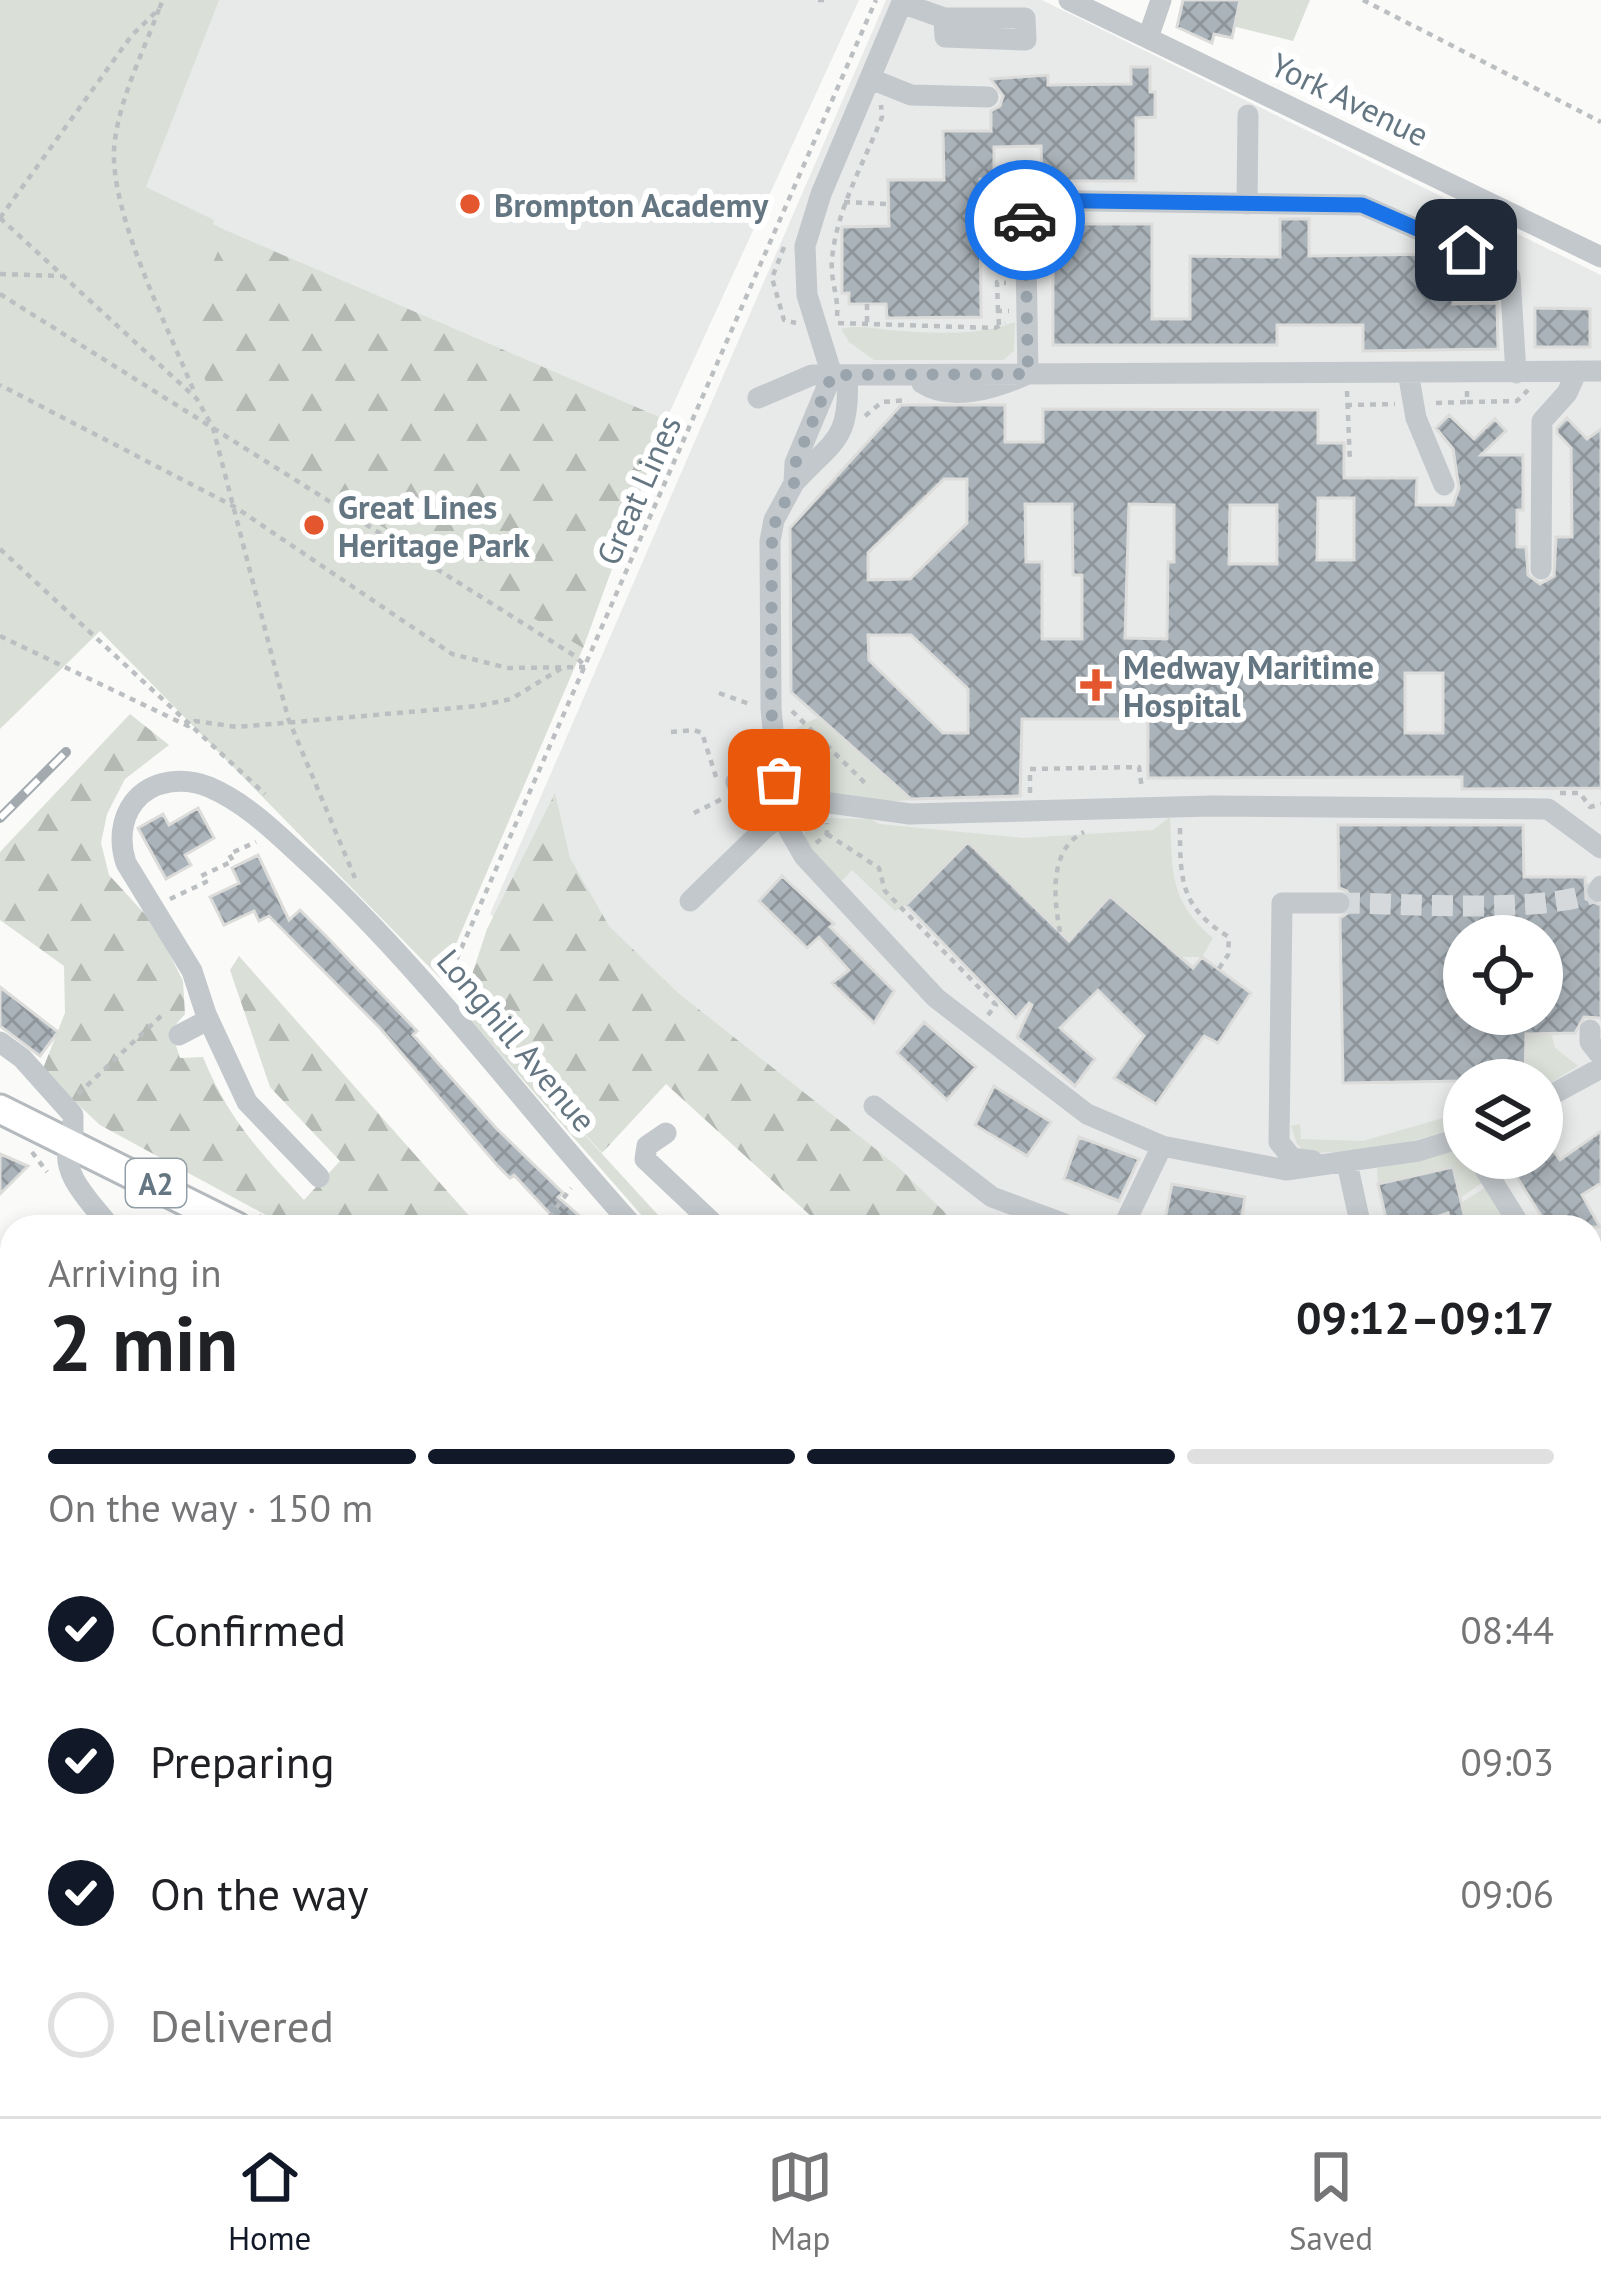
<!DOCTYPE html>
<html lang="en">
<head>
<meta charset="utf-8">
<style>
  body { margin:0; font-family:"PT Sans",sans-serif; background:#f6f6f6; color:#202124; height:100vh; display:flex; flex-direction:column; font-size:45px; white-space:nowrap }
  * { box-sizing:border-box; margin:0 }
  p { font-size:39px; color:#757577 }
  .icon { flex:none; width:66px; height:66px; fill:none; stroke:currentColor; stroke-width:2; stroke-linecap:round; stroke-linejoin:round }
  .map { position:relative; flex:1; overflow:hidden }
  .side { position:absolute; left:0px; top:1215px; width:1602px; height:903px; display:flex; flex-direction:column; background:#fff; border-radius:36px 36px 0 0; box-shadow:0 6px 18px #0003 }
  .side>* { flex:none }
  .tools { position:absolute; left:1443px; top:915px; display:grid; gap:24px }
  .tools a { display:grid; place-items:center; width:120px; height:120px; border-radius:50%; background:#fff; box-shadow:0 6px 18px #0003; font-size:60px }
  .pin { position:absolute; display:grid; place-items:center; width:102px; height:102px; color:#fff; margin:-51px; border-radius:24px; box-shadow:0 6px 18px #0006 }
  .courier { position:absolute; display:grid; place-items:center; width:120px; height:120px; margin:-60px; border:9px solid #1a73e8; border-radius:50%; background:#fff; color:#222; box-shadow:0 3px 15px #0007 }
  .summary em { font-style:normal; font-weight:700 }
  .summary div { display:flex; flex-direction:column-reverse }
  .summary { display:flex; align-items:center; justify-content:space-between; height:204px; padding:0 48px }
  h1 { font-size:78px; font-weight:700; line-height:90px }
  .bar { display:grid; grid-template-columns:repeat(4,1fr); gap:18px 12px; align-content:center; height:144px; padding:0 48px }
  .bar i { height:15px; border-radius:9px; background:#e0e0e0 }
  .bar .active { background:#111827 }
  .bar p { grid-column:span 4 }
  ol { padding:0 48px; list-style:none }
  li { display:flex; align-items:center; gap:36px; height:132px }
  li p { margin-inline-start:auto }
  li .icon { padding:12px; border-radius:50%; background:#111827; color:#fff; stroke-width:4 }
  li:last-child { color:#757577 }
  li i { width:66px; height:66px; border:6px solid #e0e0e0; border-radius:50% }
  .tab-bar { display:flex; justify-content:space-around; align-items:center; height:168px; border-top:3px solid #e0e0e0; background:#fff; font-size:33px; color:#757577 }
  .tab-bar a { display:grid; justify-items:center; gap:6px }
  .tab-bar .active { color:#111827 }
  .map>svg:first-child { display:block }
  .built { fill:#e8e9e9; fill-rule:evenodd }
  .green { fill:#dadfd7 }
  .forest { fill:url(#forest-firs) }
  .building { fill:url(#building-cross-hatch); stroke:#dcdcda; stroke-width:3; fill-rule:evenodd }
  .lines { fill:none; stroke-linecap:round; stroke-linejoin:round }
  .minor-tunnel { stroke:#d5d9db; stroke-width:21; stroke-dasharray:21 10; stroke-linecap:butt }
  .major-casing { stroke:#b5babe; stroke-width:33 }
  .path { stroke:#bbbfc2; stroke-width:4.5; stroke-dasharray:6 6; stroke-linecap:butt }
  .minor { stroke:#c3c8cc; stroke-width:21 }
  .major { stroke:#fff; stroke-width:27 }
  .rail-casing { stroke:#a2aab0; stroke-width:10 }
  .rail { stroke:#fff; stroke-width:6; stroke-dasharray:18; stroke-linecap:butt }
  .done { stroke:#99a4ac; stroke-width:12; stroke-dasharray:0 21.6 }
  .route { stroke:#1a73e8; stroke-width:15 }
  .poi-dot { fill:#e4572e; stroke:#fff; stroke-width:4.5 }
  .labels { text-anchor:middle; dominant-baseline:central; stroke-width:12; stroke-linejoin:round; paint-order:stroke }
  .shield { fill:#fff; stroke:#939fa8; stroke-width:3 }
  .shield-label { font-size:30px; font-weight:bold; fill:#657683 }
  .street-label { font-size:33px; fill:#657683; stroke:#fff }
  .poi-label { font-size:33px; font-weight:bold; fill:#657683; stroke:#fff; text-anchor:start }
</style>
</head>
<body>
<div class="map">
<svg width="1601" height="2116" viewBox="0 0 1601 2116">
  <defs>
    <pattern id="forest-firs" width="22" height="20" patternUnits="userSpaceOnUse" patternTransform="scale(3)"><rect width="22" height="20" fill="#dadfd7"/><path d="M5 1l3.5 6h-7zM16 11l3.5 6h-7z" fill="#b4b9b4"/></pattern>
    <pattern id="building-cross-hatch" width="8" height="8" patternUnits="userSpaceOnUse" patternTransform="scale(3)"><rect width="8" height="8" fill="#aab3b9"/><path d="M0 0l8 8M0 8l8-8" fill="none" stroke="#8e969c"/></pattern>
  </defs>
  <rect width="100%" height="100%" fill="#fafaf8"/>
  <path class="built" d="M217 0H859L666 420 226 231 144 188Z
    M886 0H1042L1601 275V1347L1590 1368V1227H874L490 914ZM1464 936H1542V1014H1464ZM1464 1080H1542V1158H1464Z"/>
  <path class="green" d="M0 0H219L146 187 214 220 213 224 227 231 666 420 583 648 441 979 100 631 0 729Z
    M1240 0H1310L1293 41 1232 26Z
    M1015 322 1014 351 1003 360H874L849 342 841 329C856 325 872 328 889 330 928 333 979 337 1015 322Z
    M817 718 912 800 885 802 795 793 788 776 796 769V728Z
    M1170 817C1173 871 1168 900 1213 938L1202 957H1180L1110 896 1069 941 968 842 906 905 895 911 852 870 838 885 804 856 805 831 816 818 871 819 879 824 1023 838 1153 830Z
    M463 1002 669 1227H652L458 1006Z
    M1551 1033 1555 1048 1578 1066 1542 1088V1080H1525L1526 1034Z
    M1464 1112V1126C1409 1144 1365 1152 1307 1153L1297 1144 1291 1126 1300 1124 1301 1139 1363 1141Z
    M1462 1148 1464 1158H1468L1483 1182 1460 1198 1453 1168 1378 1184 1377 1168Z
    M1486 1187 1512 1227H1415L1414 1221 1433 1208 1437 1217 1448 1213 1453 1227H1466L1461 1203Z"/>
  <path class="forest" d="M227 231 666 420 583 648 227 433 184 328Z
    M130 714 169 745 125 779 107 814 101 843 109 875 155 925 183 981 185 1014 171 1030 180 1058 203 1057C228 1119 260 1152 304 1200L340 1161 270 1087 230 970 239 956 479 1227H288L100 1125 42 1071 65 1013 64 966 0 920V852Z
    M555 793 570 858 609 926 678 993 897 1166 960 1227H823L666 1084 602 1153 463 1002 487 929Z"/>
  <path class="building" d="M1183 0H1240L1232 38 1214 34 1212 43 1177 27Z
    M1131 67H1150V92H1155V117L1136 118V181H1042L1041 146 994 147V179H980L981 317 887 318 886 304H849V293H842V227L889 226 888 180H944L943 131H991V111L1000 106 1003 96 991 79 1048 75V85L1131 84Z
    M1280 219H1309V256L1437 254 1453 261V304L1497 303 1498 349 1363 351V325H1277V345H1053V224H1152V319H1190V256L1280 257Z
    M1535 308 1590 309V347H1535Z
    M901 405H1005V442H1043V409L1318 410V443H1344V478H1417L1416 505H1453L1459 488 1453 449 1436 428 1449 415 1474 439 1495 419 1506 431 1481 455H1523V510H1517V547H1526L1528 575 1540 584 1554 576 1556 537H1572L1571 448 1557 433V428L1567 418 1587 439 1601 429V788L1462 789V777L1148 778V719H1022L1020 796 911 799 791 692 790 528ZM944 479H967V523L910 579 868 580V553ZM1318 498H1354V560H1317ZM1025 504H1072L1073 575H1082V639H1042V562H1026ZM1129 504 1174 505V562H1168L1167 639 1125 638ZM1230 505H1277V564H1229ZM868 635H911L968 689V733H943L869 660ZM1405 673H1443V733H1405Z
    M198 808 214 838 185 855 191 865 166 879 138 828 163 814 169 825Z
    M1338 825H1523L1524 877H1585L1586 899 1601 905V1018L1584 1017 1575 1033 1526 1034 1525 1080 1343 1083 1340 918 1351 911 1354 902 1347 891 1339 888ZM1464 936H1542V1014H1464Z
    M968 842 1069 941 1110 896 1193 968 1202 957 1251 993 1218 1043 1204 1036 1156 1104 1114 1078 1144 1036 1098 990 1060 1028 1095 1059 1075 1086 1017 1037 1032 1005 1029 1003 1016 1018 906 905Z
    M258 855 289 920 300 910 326 936 417 1031 413 1035 496 1128 563 1193 558 1197 592 1227H544L553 1217 514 1175 510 1178 497 1165 380 1028 269 916 259 921 254 911 224 925 210 897 239 883 232 868Z
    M782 876 834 924 830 927 894 991 874 1023 832 983 849 970 819 937 807 948 759 901Z
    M0 987 58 1032 40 1056 0 1026Z
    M924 1022 976 1067 947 1100 897 1053Z
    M994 1086 1051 1122 1027 1156 975 1125Z
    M1601 1131V1183L1582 1195 1600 1227H1548L1505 1158H1542V1135L1560 1160Z
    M1079 1137 1139 1159 1119 1201 1064 1179Z
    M0 1154 28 1166 0 1194Z
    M1453 1167 1467 1227H1452L1448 1213 1407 1227H1388L1378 1184Z
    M1172 1184 1245 1197 1240 1227 1164 1225Z"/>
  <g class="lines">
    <path class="minor-tunnel" d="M1339 903C1405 903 1542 915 1598 891"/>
    <defs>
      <path id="major" d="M0 1109 237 1227
        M1590 2093 1601 2101"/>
    </defs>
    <use href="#major" class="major-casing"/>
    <path class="path" d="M818 0H826
      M1363 0 1601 122
      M159 9C143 53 117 103 114 150 111 217 169 329 195 394
      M844 202 888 204
      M0 218 197 399 213 428 288 718 355 878
      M0 218 132 35 159 9 163 0
      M784 247 772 278 784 320 796 323
      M0 274 61 276
      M0 294 575 656 586 667 508 668 452 654 235 507 0 385
      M998 311 997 282 1006 283
      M837 316C839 298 830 280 832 260 836 210 864 163 882 117L881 105
      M867 322V304
      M838 323 995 328 1005 323
      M999 325 998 311H1009
      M1347 391 1350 463
      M1467 402 1517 401 1528 390
      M1436 403 1467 402V390
      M1346 405 1395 404
      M865 416 882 402 908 400
      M0 549 265 794
      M0 636 188 726 195 721 237 727 478 706 511 699 562 668
      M719 693 752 705
      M792 711 869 787
      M671 732 694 730 702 733 716 777
      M796 773 816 778 824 784
      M1030 793V769L1139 767 1142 789
      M1560 793H1580L1590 807 1601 804
      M694 813 724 798
      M1180 828C1180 881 1181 908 1229 937L1228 955 1218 970
      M827 834 879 868 885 891 996 1005 988 1015
      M816 843 827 834V823
      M170 899 206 882 201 876 233 861 229 854 256 842
      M1060 932C1054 899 1048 850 1084 832
      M447 981 876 0
      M78 1094 161 1016
      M32 1152 47 1172
      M259 1216 279 1227
      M542 1227 571 1188
      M1590 1577 1601 1569
      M0 1848 12 1838
      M1590 1896 1601 1904
      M0 1929 12 1945
      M7 1942 12 1955
      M67 2106 71 2112 80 2106
      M509 2106 516 2116
      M911 2116 928 2106"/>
    <path class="minor" d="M903 0 821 194 805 246 807 295 832 375 795 463 794 483 774 520 770 541 771 708 781 816 804 856 936 998 1087 1114 1162 1146 1286 1170 1418 1151 1464 1137
      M1069 0 1601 257
      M902 3 944 18H1025L1026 40 945 37 944 18
      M1148 38 1161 0
      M871 79 911 95 988 97
      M1247 204 1248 115
      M1408 372 1416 418 1444 485
      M921 375 922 383C952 403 999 387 1028 374L1025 200 1362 205 1465 250 1510 277 1516 373
      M758 398 812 375 1601 371
      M794 483C833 440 851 441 847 375
      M1541 569 1542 421 1567 393 1577 371
      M736 782 757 805 781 816
      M1598 891 1601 886
      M690 901 765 828 781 816 830 803 910 814 1211 806 1548 809 1601 848
      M1590 1030V1042L1601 1056
      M179 1035 208 1020
      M0 1042 22 1058 73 1115V1144
      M1542 1100 1601 1068
      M874 1106 992 1197 1073 1227
      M666 1133 647 1146 645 1159 717 1227
      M70 1143C58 1173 93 1204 110 1227
      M1478 1158 1521 1227
      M1313 1161 1292 1158 1279 1142 1282 903H1339
      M1347 1163 1361 1227
      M319 1177 247 1102 206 1014 192 971 126 863C119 842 121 819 134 802 152 779 185 777 209 787 249 804 280 837 311 865 430 976 525 1107 634 1227
      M1123 1227 1162 1146
      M1590 1412 1601 1393
      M0 1425 12 1440
      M0 1529 12 1520
      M0 1626 12 1641
      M1590 1705 1601 1700
      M1590 1776 1601 1784
      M0 1781 12 1795
      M1590 2018 1601 2025
      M243 2106 250 2116
      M366 2106 374 2116
      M536 2106 543 2116
      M777 2106 783 2116
      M1279 2106 1283 2116"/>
    <use href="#major" class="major"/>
    <defs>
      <path id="rail" d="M0 818 66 752"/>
    </defs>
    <use href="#rail" class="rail-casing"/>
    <use href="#rail" class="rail"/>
  </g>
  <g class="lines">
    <path class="done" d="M779 780 771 708 772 529 794 483 795 464 832 375 1028 374 1025 220"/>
    <path class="route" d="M1025 220V200L1362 205 1466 250"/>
  </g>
  <g class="poi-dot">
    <circle cx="470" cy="204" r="12"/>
    <circle cx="314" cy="525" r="12"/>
    <path d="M1090 667h12v12h12v12h-12v12h-12v-12h-12v-12h12z"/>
  </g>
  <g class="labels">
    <rect class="shield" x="126" y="1159" width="60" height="48" rx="9"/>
    <g class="shield-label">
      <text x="156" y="1183">A2</text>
    </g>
    <g class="street-label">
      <text transform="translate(1350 99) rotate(26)">York Avenue</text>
      <text transform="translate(638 490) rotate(-66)">Great Lines</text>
      <text transform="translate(517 1040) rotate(50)">Longhill Avenue</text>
    </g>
    <g class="poi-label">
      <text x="494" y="204">Brompton Academy</text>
      <text x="338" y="506">Great Lines<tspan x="338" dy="38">Heritage Park</tspan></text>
      <text x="1123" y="666">Medway Maritime<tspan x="1123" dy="38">Hospital</tspan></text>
    </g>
  </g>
</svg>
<div class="tools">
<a><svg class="icon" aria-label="locate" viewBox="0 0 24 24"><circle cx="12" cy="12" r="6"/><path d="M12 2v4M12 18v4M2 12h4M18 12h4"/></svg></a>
<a><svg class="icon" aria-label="layers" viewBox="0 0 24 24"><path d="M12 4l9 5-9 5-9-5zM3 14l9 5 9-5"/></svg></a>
</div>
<div class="pin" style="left:779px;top:780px;background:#ea580c"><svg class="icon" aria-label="bag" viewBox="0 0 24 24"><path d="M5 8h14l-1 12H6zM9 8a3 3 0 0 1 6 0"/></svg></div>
<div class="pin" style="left:1466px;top:250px;background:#1f2937"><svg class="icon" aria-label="home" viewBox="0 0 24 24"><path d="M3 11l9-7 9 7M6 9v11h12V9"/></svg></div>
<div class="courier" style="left:1025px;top:220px"><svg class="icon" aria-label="car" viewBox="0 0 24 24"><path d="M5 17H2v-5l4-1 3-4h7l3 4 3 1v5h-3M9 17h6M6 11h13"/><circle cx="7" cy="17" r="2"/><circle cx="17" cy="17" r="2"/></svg></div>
<section class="side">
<div class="summary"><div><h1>2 min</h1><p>Arriving in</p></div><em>09:12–09:17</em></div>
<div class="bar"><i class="active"></i><i class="active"></i><i class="active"></i><i></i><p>On the way · 150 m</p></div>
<ol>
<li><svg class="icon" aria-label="check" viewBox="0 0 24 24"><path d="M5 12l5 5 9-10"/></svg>Confirmed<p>08:44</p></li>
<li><svg class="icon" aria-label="check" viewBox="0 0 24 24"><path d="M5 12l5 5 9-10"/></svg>Preparing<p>09:03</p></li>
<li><svg class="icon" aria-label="check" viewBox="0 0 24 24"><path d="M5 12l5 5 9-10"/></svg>On the way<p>09:06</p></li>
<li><i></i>Delivered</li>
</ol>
</section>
</div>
<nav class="tab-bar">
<a class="active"><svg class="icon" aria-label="home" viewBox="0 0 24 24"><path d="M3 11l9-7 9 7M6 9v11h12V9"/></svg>Home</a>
<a><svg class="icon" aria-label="map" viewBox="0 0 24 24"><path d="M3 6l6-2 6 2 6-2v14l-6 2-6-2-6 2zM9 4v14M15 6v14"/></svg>Map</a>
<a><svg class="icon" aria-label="saved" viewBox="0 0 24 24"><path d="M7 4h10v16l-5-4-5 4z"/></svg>Saved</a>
</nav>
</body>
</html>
